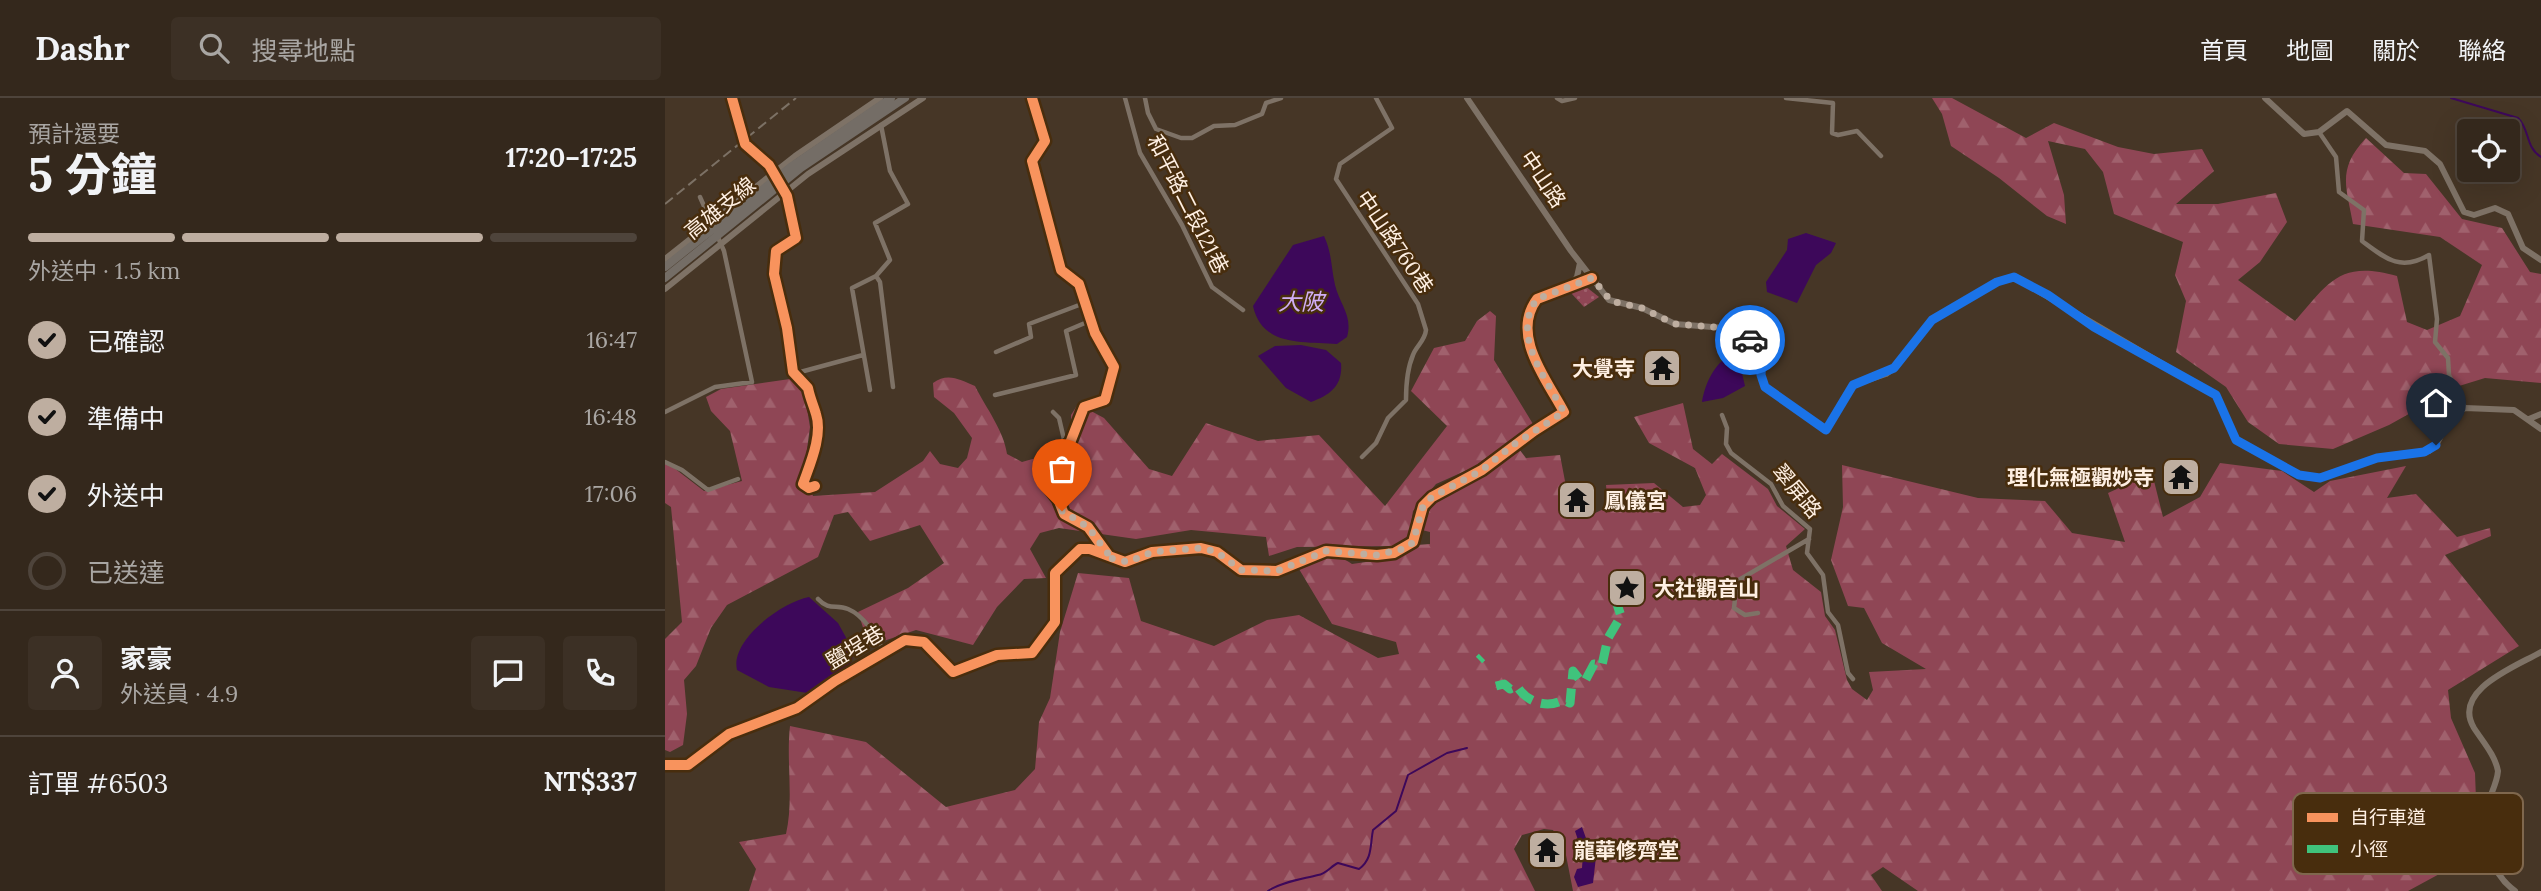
<!DOCTYPE html>
<html lang="zh-TW">
<head>
<meta charset="utf-8">
<style>
  body { margin:0; font-family:Lora,"Noto Sans TC",serif; background:#3c3025; color:#f1f3f6; height:100vh; display:flex; flex-direction:column; font-size:26px; white-space:nowrap }
  * { box-sizing:border-box; margin:0 }
  p { font-size:23px; color:#a9a6a3 }
  .icon { flex:none; width:38px; height:38px; fill:none; stroke:currentColor; stroke-width:2; stroke-linecap:round; stroke-linejoin:round }
  .map { position:relative; flex:1; overflow:hidden }
  .side { display:flex; flex-direction:column; background:#34281c; width:665px }
  .side>* { flex:none }
  .fabs { position:absolute; left:1792px; top:21px; display:grid; gap:14px }
  .fabs a { display:grid; place-items:center; width:63px; height:63px; border-radius:7px; background:#34281c; box-shadow:0 7px 28px #0002,0 0 0 2px #4e443b; font-size:35px }
  .pin { position:absolute; display:grid; place-items:center; width:60px; height:60px; color:#fff; margin:-72px -30px; border-radius:50% 50% 50% 0; rotate:-45deg; box-shadow:0 0 7px #0007 }
  .pin .icon { rotate:45deg }
  .courier { position:absolute; display:grid; place-items:center; width:70px; height:70px; margin:-35px; border:5px solid #1a73e8; border-radius:50%; background:#fff; color:#222; box-shadow:0 2px 9px #0007 }
  .overview em { font-style:normal; font-weight:700 }
  .overview div { display:flex; flex-direction:column-reverse }
  .overview { display:flex; align-items:center; justify-content:space-between; height:119px; padding:0 28px }
  h1 { font-size:46px; font-weight:700; line-height:52px }
  .bar { display:grid; grid-template-columns:repeat(4,1fr); gap:10px 7px; align-content:center; height:84px; padding:0 28px }
  .bar i { height:9px; border-radius:5px; background:#4e443b }
  .bar .selected { background:#beaea0 }
  .bar p { grid-column:span 4 }
  .line { display:flex; align-items:center; gap:18px; padding:0 28px; border-top:2px solid #4e443b }
  .line div { flex:1 }
  .round { display:grid; place-items:center; flex:none; width:74px; height:74px; border-radius:7px; background:#3c3025 }
  ol { padding:0 28px; list-style:none }
  li { display:flex; align-items:center; gap:21px; height:77px }
  li p { margin-inline-start:auto }
  li .icon { padding:7px; border-radius:50%; background:#beaea0; color:#111; stroke-width:4 }
  li:last-child { color:#a9a6a3 }
  li i { width:38px; height:38px; border:4px solid #4e443b; border-radius:50% }
  header { display:flex; align-items:center; gap:42px; box-sizing:border-box; height:98px; padding:0 35px; background:#34281c; border-bottom:2px solid #4e443b }
  header strong { font-size:33px }
  nav { display:flex; gap:38px; margin-inline-start:auto; font-size:24px }
  .search { width:490px; height:63px; background:#3c3025; display:flex; align-items:center; gap:18px; box-sizing:border-box; padding:0 24px; border-radius:7px; color:#a9a6a3; font-size:26px }
  main { display:flex; flex:1; min-height:0 }
  .map>svg:first-child { display:block }
  .forest { fill:url(#forest-firs) }
  .park { fill:url(#park-dots) }
  .water { fill:#3d085a }
  .lines { fill:none; stroke-linecap:round; stroke-linejoin:round }
  .stream { stroke:#3d085a; stroke-width:2 }
  .street { stroke:#7e7266; stroke-width:4.5 }
  .secondary { stroke:#7e7266; stroke-width:6 }
  .highway { stroke:#746d66; stroke-width:8 }
  .rail { stroke:#7c7165; stroke-width:2; stroke-dasharray:10 5; stroke-linecap:butt }
  .quiet { stroke:#40c37c; stroke-width:9; stroke-dasharray:18 9; stroke-linecap:butt }
  .cycleway-casing { stroke:#482d0d; stroke-width:15 }
  .cycleway { stroke:#f8935d; stroke-width:10 }
  .done { stroke:#beaea0; stroke-width:7; stroke-dasharray:0 12.6 }
  .route { stroke:#1a73e8; stroke-width:9 }
  .labels { text-anchor:middle; dominant-baseline:central; stroke-width:5; stroke-linejoin:round; paint-order:stroke }
  .street-label { font-size:21px; fill:#feefe2; stroke:#482d0d }
  .poi-label { font-size:21px; font-weight:bold; fill:#feefe2; stroke:#482d0d; text-anchor:start }
  .water-label { font-size:23px; font-style:italic; fill:#d0aef4; stroke:#482d0d }
  .key { fill:#482d0d; stroke:#7f674d; stroke-width:2 }
  .key-label { font-size:19px; fill:#feefe2 }
</style>
</head>
<body>
<header>
<strong>Dashr</strong>
<div class="search"><svg class="icon" aria-label="search" viewBox="0 0 24 24"><circle cx="10" cy="10" r="6"/><path d="M15 15l6 6"/></svg>搜尋地點</div>
<nav><a>首頁</a><a>地圖</a><a>關於</a><a>聯絡</a></nav>
</header>
<main>
<section class="side">
<div class="overview"><div><h1>5 分鐘</h1><p>預計還要</p></div><em>17:20–17:25</em></div>
<div class="bar"><i class="selected"></i><i class="selected"></i><i class="selected"></i><i></i><p>外送中 · 1.5 km</p></div>
<ol>
<li><svg class="icon" aria-label="check" viewBox="0 0 24 24"><path d="M5 12l5 5 9-10"/></svg>已確認<p>16:47</p></li>
<li><svg class="icon" aria-label="check" viewBox="0 0 24 24"><path d="M5 12l5 5 9-10"/></svg>準備中<p>16:48</p></li>
<li><svg class="icon" aria-label="check" viewBox="0 0 24 24"><path d="M5 12l5 5 9-10"/></svg>外送中<p>17:06</p></li>
<li><i></i>已送達</li>
</ol>
<div class="line" style="height:126px"><a class="round"><svg class="icon" aria-label="person" viewBox="0 0 24 24"><circle cx="12" cy="8" r="4"/><path d="M4 21q1-7 8-7t8 7"/></svg></a><div><b>家豪</b><p>外送員 · 4.9</p></div><a class="round"><svg class="icon" aria-label="chat" viewBox="0 0 24 24"><path d="M4 5h16v11H9l-5 4z"/></svg></a><a class="round"><svg class="icon" aria-label="phone" viewBox="0 0 24 24"><path d="M5 4h4l2 5-3 2q2 4 5 5l2-3 5 2v4C11 20 4 13 5 4z"/></svg></a></div>
<div class="line" style="height:91px"><div>訂單 #6503</div><b>NT$337</b></div>
</section>
<div class="map">
<svg width="1876" height="793" viewBox="0 0 1876 793">
  <defs>
    <pattern id="forest-firs" width="22" height="20" patternUnits="userSpaceOnUse" patternTransform="scale(1.75)"><rect width="22" height="20" fill="#8f4655"/><path d="M5 1l3.5 6h-7zM16 11l3.5 6h-7z" fill="#a0616d"/></pattern>
    <pattern id="park-dots" width="8" height="8" patternUnits="userSpaceOnUse" patternTransform="scale(1.75)"><rect width="8" height="8" fill="#8f4655"/><path d="M2 2h.1M6 6h.1" fill="none" stroke="#a0616d" stroke-width="1.8" stroke-linecap="round"/></pattern>
  </defs>
  <rect width="100%" height="100%" fill="#463626"/>
  <path class="forest" d="M1267 0H1287L1361 40 1389 25 1453 49 1489 56 1537 51 1549 73 1511 106H1553L1611 95 1622 124 1595 164 1573 182 1630 223C1664 184 1675 162 1732 178L1742 224 1762 232 1795 218 1817 167 1775 139 1688 126C1681 88 1672 71 1701 40L1739 75 1761 76 1797 121 1837 130 1865 174 1876 176V285L1820 280 1794 288 1724 327 1668 351 1614 346 1583 324 1561 289 1511 254 1521 203 1510 177 1518 144 1449 116 1438 74 1420 51 1383 43 1399 97 1401 126 1382 118 1334 80 1286 48 1277 16Z
    M825 213 831 218 829 262 868 326 809 369 771 386 748 413 744 437 731 448 632 449 604 458 601 439 526 432 471 441 394 430 375 435 365 451 381 480 359 481 332 509 308 547 251 532 204 548 193 514 243 490 279 465 255 427 205 443 183 414 169 417 153 459 62 507 46 530 31 568 19 582 22 616 18 647 5 654 0 652V541L17 524 6 409 0 405V363L39 393 77 383 65 333 46 313 41 299 56 291 125 281 139 292 145 329 139 373 148 398 210 394 258 363 265 353 275 366 293 370 302 360 307 340 289 315 269 299 268 285C283 274 295 282 310 288 321 310 339 333 342 356L357 364 392 354 406 331V317L413 306 439 320 484 371 507 378 541 325 593 343 654 337 720 408 782 328 746 293 769 250 800 243 812 223Z
    M1018 305 1028 351 1047 366 1057 356 1103 391 1112 408 1140 431 1121 448 1128 472 1156 494 1160 518 1170 532 1182 582 1187 591 1202 602 1208 592 1204 574 1261 571 1217 545 1199 510 1183 508 1166 462 1178 409 1177 367 1313 400 1380 403 1407 435 1460 444 1443 395 1487 375 1498 419 1535 399 1555 365 1617 373 1649 394 1665 383 1741 368 1722 400 1751 396 1792 439 1825 430 1826 438 1780 457 1854 548 1783 592 1786 620 1810 675 1813 755 1743 793H1253L1218 769 1206 777 1217 793H908L900 752 888 732 879 731 857 737 849 751 870 793H84L91 771 74 744 121 736C129 701 121 664 125 628L201 644 281 709 350 692 370 671 374 624 385 600 395 534 413 475 464 480 476 523 549 548 602 522 634 517 713 560 734 556 731 544 667 526 634 471C653 461 668 452 687 466L715 462 752 447 765 446V434L757 432C766 388 806 389 838 365 844 360 847 354 854 351L861 360 895 357 904 404 928 416 943 409 941 387 989 385 1018 409 1035 407 1041 397 1030 370 984 345 969 319Z"/>
  <path class="park" d="M920 188 934 199 919 209 906 195Z"/>
  <path class="water" d="M1141 135 1171 145 1166 155 1151 167 1132 205 1102 194 1101 184 1122 152 1123 141Z
    M659 138C667 155 666 169 670 187 675 207 688 218 682 239L672 246C638 243 597 249 588 208L628 147Z
    M636 247 661 252 676 265C678 287 666 297 646 304L621 290 593 258 610 248Z
    M1067 256 1075 267 1080 288 1058 300 1037 304C1040 286 1049 265 1067 256Z
    M144 499 173 525 189 554 185 569 163 582 162 588 149 596 104 589 72 572C65 542 117 504 144 499Z
    M917 729 922 743 932 750 928 785 913 789 909 779 912 771 917 770 918 755 910 750 913 742 910 733Z"/>
  <g class="lines">
    <path class="stream" d="M1786 0 1853 20C1865 31 1860 49 1876 59
      M603 793C616 784 638 781 653 777 661 776 666 768 673 765L694 771C708 761 705 746 708 732L731 713 743 677 782 655 802 650"/>
    <path class="street" d="M67 0 80 46 104 67 108 77
      M367 0 380 43 367 63 396 172 414 186 430 235 449 269 440 302 419 309 405 345 387 356 378 382 393 401 399 416 423 429 444 457
      M460 0 475 55 517 127 547 189 578 212
      M480 0 483 15 491 31 516 40H527L549 28 570 27 597 16 601 5 616 0
      M892 0 897 3 910 0
      M1121 0 1168 5 1167 35 1173 37 1192 33 1216 58
      M1654 34 1671 59 1674 94 1699 112 1697 143C1720 160 1735 174 1764 157L1772 221 1770 244 1783 260 1784 277 1800 310
      M119 93 127 113 131 140 111 153 109 176 122 230 128 274 143 290C145 300 148 306 151 316 158 337 145 366 138 386L144 390 150 388
      M211 178 215 184 228 289
      M331 254 366 239 364 226 422 204
      M128 276 198 257
      M205 292 187 190 211 178 225 162 210 125 243 106 225 73 216 27
      M330 297 411 277 401 233 427 222
      M0 314 50 289 87 284 59 153 35 99
      M388 314 394 320 401 350
      M1057 317 1062 330 1061 346 1066 355 1106 386 1118 408 1145 431 1142 455 1158 477 1163 514 1173 527 1183 575 1188 581
      M697 359 711 345 723 320 741 302C741 287 742 271 748 257 751 248 760 243 761 232L753 206 671 81 675 66 727 30 711 0
      M0 364 17 372 43 392 73 381
      M153 501C164 513 171 506 183 511 200 518 211 539 219 553
      M1093 515 1080 517 1069 510 1072 483 1144 441"/>
    <path class="secondary" d="M802 0 906 153 944 202 977 210 1010 226 1072 231 1097 261 1096 281 1100 289 1158 331 1161 332 1188 287 1221 276 1232 268 1267 222 1332 184 1349 179 1551 297 1571 342 1639 379 1655 380 1712 360 1764 353 1771 347 1786 319 1800 310 1849 312 1876 331
      M1600 0 1639 36 1654 34 1682 13 1721 47 1760 53 1775 66 1799 114 1809 117 1830 110 1843 116 1858 150 1876 162
      M0 161 130 58 215 0
      M906 187 912 179 915 165
      M0 191 143 76 258 0
      M1864 321 1876 316
      M0 667H23L64 636 132 610 170 583 240 542 259 544 288 574 332 557 367 555 390 524V475L415 451H425L460 464 487 454 536 450 552 454 576 472 612 473 661 453 712 457 729 455 748 444 758 408 767 399 817 372 869 333 899 314C882 282 845 237 872 201L927 180
      M1850 793C1825 775 1816 739 1822 709 1825 696 1832 686 1833 673 1830 657 1818 644 1809 630 1786 592 1852 568 1876 554"/>
    <path class="highway" d="M0 169 127 68 226 0
      M0 180 136 70 240 0"/>
    <path class="rail" d="M0 106 131 0"/>
    <path class="quiet" d="M814 562 817 559
      M831 588 839 586 845 591 852 588C861 604 882 611 898 602L905 605 908 573 915 582 920 583 929 566 937 567 943 540 956 518 950 500 955 493"/>
    <defs>
      <path id="cycleway" d="M67 0 80 46 104 67 122 98 131 140 111 153 109 176 122 230 128 274 143 290C145 300 148 306 151 316 158 337 145 366 138 386L144 390 150 388
        M367 0 380 43 367 63 396 172 414 186 430 235 449 269 440 302 419 309 405 345 387 356 378 382 393 401 399 416 423 429 444 458
        M0 667H23L64 636 132 610 170 583 240 542 259 544 288 574 332 557 367 555 390 524V475L415 451H425L460 464 487 454 536 450 552 454 576 472 612 473 661 453 712 457 729 455 748 444 758 408 767 399 817 372 869 333 899 314C882 282 845 237 872 201L927 180"/>
    </defs>
    <use href="#cycleway" class="cycleway-casing"/>
    <use href="#cycleway" class="cycleway"/>
  </g>
  <g class="lines">
    <path class="done" d="M397 413 423 429 444 457 441 459 463 464 487 454 536 450 552 454 576 472 612 473 661 453 712 457 742 450 748 444 758 408 767 399 817 372 848 347 899 314C882 282 845 237 872 201L927 180 946 203 977 210 1010 226 1072 231 1085 242"/>
    <path class="route" d="M1085 242 1097 261 1096 277 1100 289 1161 332 1188 287 1229 270 1267 222 1332 184 1349 179 1383 197 1429 229 1551 297 1571 342 1634 377 1655 380 1712 360 1759 354 1771 347"/>
  </g>
  <defs>
    <symbol id="temple-square" viewBox="-11 -11 22 22"><rect x="-9" y="-9" width="18" height="18" rx="4" fill="#beaea0" stroke="#482d0d"/><path d="M0-6L5-2H3V0L6.5 2.5H4V6H1.5V3h-3V6H-4V2.5H-6.5L-3 0V-2H-5Z" fill="#111"/></symbol>
    <symbol id="sight-square" viewBox="-11 -11 22 22"><rect x="-9" y="-9" width="18" height="18" rx="4" fill="#beaea0" stroke="#482d0d"/><path d="M0-6L1.8-2.2L6-1.7L2.9 1.2L3.7 5.4L0 3.3L-3.7 5.4L-2.9 1.2L-6-1.7L-1.8-2.2Z" fill="#111"/></symbol>
  </defs>
  <g fill-rule="evenodd">
    <use href="#temple-square" x="975" y="248" width="44" height="44"/>
    <use href="#temple-square" x="1494" y="357" width="44" height="44"/>
    <use href="#temple-square" x="890" y="380" width="44" height="44"/>
    <use href="#sight-square" x="940" y="468" width="44" height="44"/>
    <use href="#temple-square" x="860" y="730" width="44" height="44"/>
  </g>
  <g class="labels">
    <g class="street-label">
      <text transform="translate(878 81) rotate(56)">中山路</text>
      <text transform="translate(523 106) rotate(63)">和平路二段121巷</text>
      <text transform="translate(55 110) rotate(-39)">高雄支線</text>
      <text transform="translate(730 144) rotate(56)">中山路760巷</text>
      <text transform="translate(1132 393) rotate(50)">翠屏路</text>
      <text transform="translate(190 549) rotate(-31)">鹽埕巷</text>
    </g>
    <g class="poi-label">
      <text x="970" y="270" text-anchor="end">大覺寺</text>
      <text x="1489" y="379" text-anchor="end">理化無極觀妙寺</text>
      <text x="939" y="402">鳳儀宮</text>
      <text x="989" y="490">大社觀音山</text>
      <text x="909" y="752">龍華修齊堂</text>
    </g>
    <g class="water-label">
      <text x="636" y="203">大陂</text>
    </g>
  </g>
  <rect x="1628" y="695" width="230" height="81" rx="10" class="key"/>
  <rect x="1642" y="715" width="31" height="9" fill="#f8935d"/>
  <rect x="1642" y="747" width="31" height="8" fill="#40c37c"/>
  <g class="key-label">
    <text x="1685" y="726">自行車道</text>
    <text x="1685" y="758">小徑</text>
  </g>
</svg>
<div class="fabs">
<a><svg class="icon" aria-label="locate" viewBox="0 0 24 24"><circle cx="12" cy="12" r="6"/><path d="M12 2v4M12 18v4M2 12h4M18 12h4"/></svg></a>
</div>
<div class="pin" style="left:397px;top:413px;background:#ea580c"><svg class="icon" aria-label="bag" viewBox="0 0 24 24"><path d="M5 8h14l-1 12H6zM9 8a3 3 0 0 1 6 0"/></svg></div>
<div class="pin" style="left:1771px;top:347px;background:#1f2937"><svg class="icon" aria-label="home" viewBox="0 0 24 24"><path d="M3 11l9-7 9 7M6 9v11h12V9"/></svg></div>
<div class="courier" style="left:1085px;top:242px"><svg class="icon" aria-label="car" viewBox="0 0 24 24"><path d="M5 17H2v-5l4-1 3-4h7l3 4 3 1v5h-3M9 17h6M6 11h13"/><circle cx="7" cy="17" r="2"/><circle cx="17" cy="17" r="2"/></svg></div>
</div>
</main>
</body>
</html>
